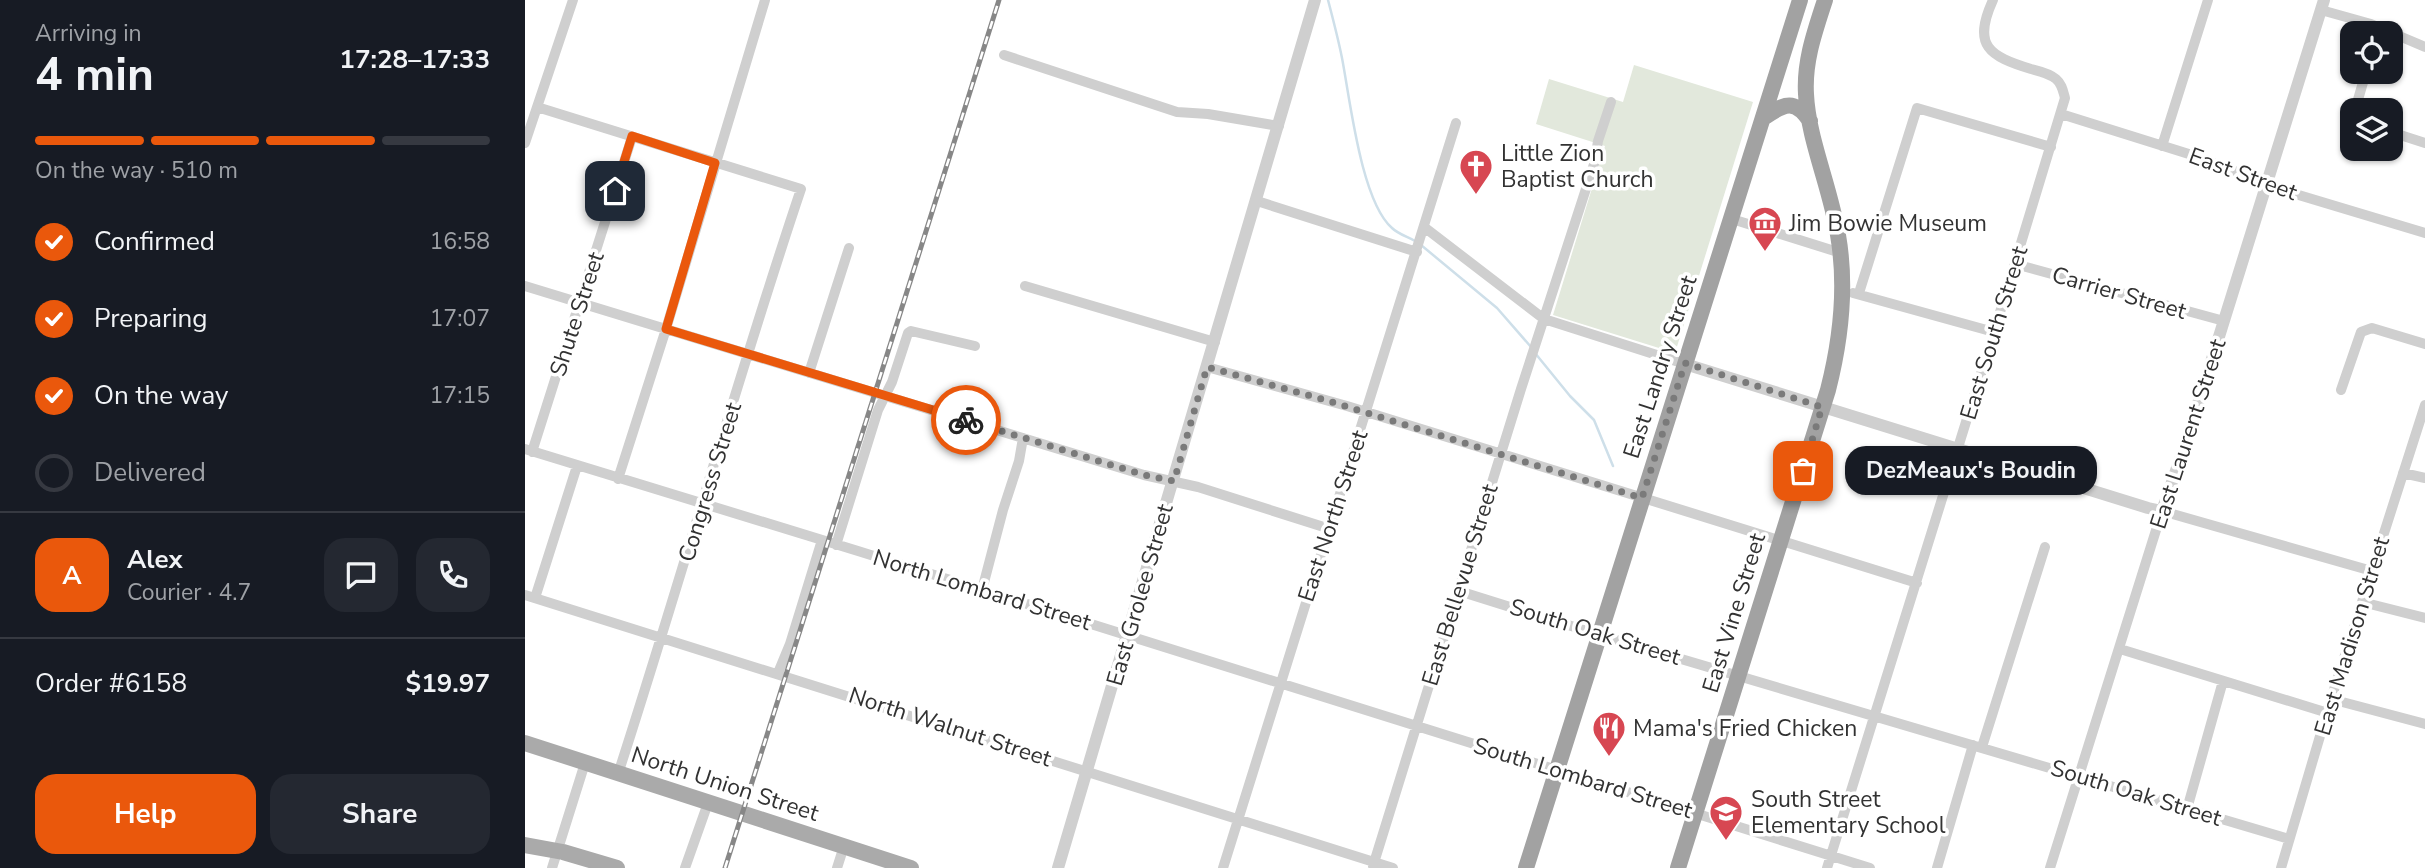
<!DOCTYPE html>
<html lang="en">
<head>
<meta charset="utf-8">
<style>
  body { margin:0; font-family:"Nunito Sans",sans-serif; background:#242831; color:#f1f3f6; height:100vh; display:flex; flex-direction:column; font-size:26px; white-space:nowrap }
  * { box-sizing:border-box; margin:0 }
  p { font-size:23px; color:#9ea1a6 }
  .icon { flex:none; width:38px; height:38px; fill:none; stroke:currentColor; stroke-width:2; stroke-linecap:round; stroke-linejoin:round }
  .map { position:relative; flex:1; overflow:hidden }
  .panel { display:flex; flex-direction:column; background:#171b24; width:525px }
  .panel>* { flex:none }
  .tools { position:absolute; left:1815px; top:21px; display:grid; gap:14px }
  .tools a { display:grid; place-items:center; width:63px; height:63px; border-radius:14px; background:#171b24; box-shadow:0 2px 5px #0004; font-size:35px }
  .pin { position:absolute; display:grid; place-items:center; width:60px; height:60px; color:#fff; margin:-30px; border-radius:14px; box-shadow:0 4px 10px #0006 }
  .courier { position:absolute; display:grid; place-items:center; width:70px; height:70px; margin:-35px; border:5px solid #ea580c; border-radius:50%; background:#fff; color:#222; box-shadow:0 2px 9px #0007 }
  .bubble { position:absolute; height:49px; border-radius:21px; background:#171b24; box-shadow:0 2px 5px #0004; font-size:23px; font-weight:700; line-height:49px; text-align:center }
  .headline em { font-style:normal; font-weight:700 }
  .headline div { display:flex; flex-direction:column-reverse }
  .headline { display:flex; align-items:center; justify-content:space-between; height:119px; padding:0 35px }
  h1 { font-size:46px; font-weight:700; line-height:52px }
  .bar { display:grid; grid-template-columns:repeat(4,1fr); gap:10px 7px; align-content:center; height:84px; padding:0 35px }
  .bar i { height:9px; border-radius:5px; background:#363941 }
  .bar .selected { background:#ea580c }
  .bar p { grid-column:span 4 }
  .line { display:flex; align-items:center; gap:18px; padding:0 35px; border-top:2px solid #363941 }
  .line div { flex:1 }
  .round { display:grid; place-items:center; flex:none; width:74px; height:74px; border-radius:21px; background:#242831 }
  ol { padding:0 35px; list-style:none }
  li { display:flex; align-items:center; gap:21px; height:77px }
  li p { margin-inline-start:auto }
  li .icon { padding:7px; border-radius:50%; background:#ea580c; color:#fff; stroke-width:4 }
  li:last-child { color:#9ea1a6 }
  li i { width:38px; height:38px; border:4px solid #363941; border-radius:50% }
  .cta { display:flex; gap:14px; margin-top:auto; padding:14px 35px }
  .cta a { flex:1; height:80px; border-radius:21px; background:#ea580c; color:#fff; font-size:28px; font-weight:700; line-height:80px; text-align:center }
  .cta a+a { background:#242831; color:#f1f3f6 }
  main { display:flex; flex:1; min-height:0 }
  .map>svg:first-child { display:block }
  .green { fill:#e2e8dc }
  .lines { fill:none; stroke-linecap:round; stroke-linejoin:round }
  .stream { stroke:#cedfe9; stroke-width:2.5 }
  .minor { stroke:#cfcfcf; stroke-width:10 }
  .tertiary { stroke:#cfcfcf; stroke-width:12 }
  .primary { stroke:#aaa; stroke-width:16 }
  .trunk { stroke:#a2a2a2; stroke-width:16 }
  .rail-casing { stroke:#878787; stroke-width:5 }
  .rail { stroke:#fff; stroke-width:2.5; stroke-dasharray:8; stroke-linecap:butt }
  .done { stroke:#7a7a7a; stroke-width:7; stroke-dasharray:0 12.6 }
  .route { stroke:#ea580c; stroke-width:9 }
  .labels { text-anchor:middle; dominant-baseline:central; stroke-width:7; stroke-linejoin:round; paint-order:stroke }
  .poi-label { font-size:23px; fill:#323232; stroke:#fff; text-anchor:start }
  .street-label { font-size:23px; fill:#323232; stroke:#fff }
</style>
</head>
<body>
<main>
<section class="panel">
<div class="headline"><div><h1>4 min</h1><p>Arriving in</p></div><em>17:28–17:33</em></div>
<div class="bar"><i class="selected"></i><i class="selected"></i><i class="selected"></i><i></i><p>On the way · 510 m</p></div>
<ol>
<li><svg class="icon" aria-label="check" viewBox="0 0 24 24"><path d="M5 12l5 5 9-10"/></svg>Confirmed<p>16:58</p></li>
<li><svg class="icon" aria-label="check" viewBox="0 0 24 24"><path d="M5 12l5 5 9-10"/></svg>Preparing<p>17:07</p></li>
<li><svg class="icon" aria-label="check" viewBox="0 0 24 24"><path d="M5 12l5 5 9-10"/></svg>On the way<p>17:15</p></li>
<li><i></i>Delivered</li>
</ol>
<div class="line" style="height:126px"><b class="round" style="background:#ea580c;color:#fff">A</b><div><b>Alex</b><p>Courier · 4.7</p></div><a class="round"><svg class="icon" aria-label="chat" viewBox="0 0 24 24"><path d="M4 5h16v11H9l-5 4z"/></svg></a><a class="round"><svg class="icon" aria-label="phone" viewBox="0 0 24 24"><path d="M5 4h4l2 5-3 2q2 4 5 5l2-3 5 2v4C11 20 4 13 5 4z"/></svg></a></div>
<div class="line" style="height:91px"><div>Order #6158</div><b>$19.97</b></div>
<div class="cta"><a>Help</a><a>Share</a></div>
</section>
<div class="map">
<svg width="1900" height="868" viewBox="0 0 1900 868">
  <rect width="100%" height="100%" fill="#fff"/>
  <path class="green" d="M1109 65 1228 102 1150 353 1028 315 1080 146 1011 124 1024 79 1098 102Z"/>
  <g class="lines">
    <path class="stream" d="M803 0C808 19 813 38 817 58 825 99 836 201 867 228 873 234 883 237 890 241
      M896 245 972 308 1006 347
      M1010 353 1045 396 1069 420 1088 466"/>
    <path class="minor" d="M1796 10 1846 24 1900 47
      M479 55 652 112 683 114 754 126
      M12 107 276 189C211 382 156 580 93 774
      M1830 110 1841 72
      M1536 114 1667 155 1767 193 1900 233
      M1866 132 1900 143
      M0 143 48 0
      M1637 146 1683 0
      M732 201 892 252
      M1207 219 1316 253
      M899 227 1019 319 1160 364
      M1490 264 1699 321
      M0 286 619 475 673 487 805 529
      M500 286 690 342
      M1328 293 1469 332
      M1334 293 1392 108 1526 147
      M682 367 822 406 1392 583
      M284 373 324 248
      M1816 390 1836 332 1847 328 1900 344
      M0 449 333 551 1345 868
      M7 452 107 137
      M1878 473 1900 478
      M93 479 141 329 240 0
      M311 545 353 410 367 382 383 333 386 331 450 346
      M457 590 478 510 494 461 498 438
      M934 591 1075 635 1764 839
      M0 595 868 868
      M10 598 52 466
      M1837 602 1900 618
      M1595 649 1803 713
      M253 673 265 644 297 540
      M1806 699 1900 724
      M1457 747 1520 547
      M1662 809 1698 681
      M848 866 996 389 1070 161 1073 141 1086 102
      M27 868 60 763
      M160 868 183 803
      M312 868 319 846
      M698 868 931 123
      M1302 868 1469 332 1540 98C1538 91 1537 84 1531 79 1524 73 1514 71 1506 69 1464 56 1447 46 1468 0
      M1412 868 1448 745
      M1525 868 1637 511 1847 571
      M1756 868 1806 699 1900 405"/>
    <path class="tertiary" d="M1160 364 1623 508 1637 511 1663 436 1799 0
      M533 868 790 0"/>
    <path class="primary" d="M0 743 386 868
      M0 845 38 852 92 868"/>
    <path class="trunk" d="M1240 117C1260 103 1270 99 1285 121
      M1001 868 1275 0
      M1153 868 1303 390C1316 339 1322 287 1313 235 1306 189 1283 139 1281 94 1279 61 1290 31 1300 0"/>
    <defs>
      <path id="rail" d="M200 868 474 0"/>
    </defs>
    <use href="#rail" class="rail-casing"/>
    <use href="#rail" class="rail"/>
  </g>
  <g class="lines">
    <path class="done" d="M441 420 619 475 649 481 682 367 797 399 1117 498 1160 363 1297 407 1278 471"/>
    <path class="route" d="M90 191 107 136 190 163 141 329 441 420"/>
  </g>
  <defs>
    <symbol id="church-pin" viewBox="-11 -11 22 30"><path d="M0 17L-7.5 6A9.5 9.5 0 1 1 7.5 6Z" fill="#d74752" stroke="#fff"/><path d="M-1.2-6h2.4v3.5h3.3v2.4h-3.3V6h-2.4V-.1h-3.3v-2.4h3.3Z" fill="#fff"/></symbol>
    <symbol id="museum-pin" viewBox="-11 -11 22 30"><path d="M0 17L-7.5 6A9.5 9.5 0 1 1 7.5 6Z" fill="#d74752" stroke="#fff"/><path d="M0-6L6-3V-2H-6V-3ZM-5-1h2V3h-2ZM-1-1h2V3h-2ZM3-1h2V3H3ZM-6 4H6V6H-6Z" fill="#fff"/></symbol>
    <symbol id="restaurant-pin" viewBox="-11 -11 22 30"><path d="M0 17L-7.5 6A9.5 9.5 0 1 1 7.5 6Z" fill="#d74752" stroke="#fff"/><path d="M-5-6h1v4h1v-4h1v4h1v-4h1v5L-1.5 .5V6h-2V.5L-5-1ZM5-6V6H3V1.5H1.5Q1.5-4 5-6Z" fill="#fff"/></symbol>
    <symbol id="school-pin" viewBox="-11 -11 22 30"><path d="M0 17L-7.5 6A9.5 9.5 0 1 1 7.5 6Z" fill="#d74752" stroke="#fff"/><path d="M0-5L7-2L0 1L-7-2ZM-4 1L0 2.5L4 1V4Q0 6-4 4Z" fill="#fff"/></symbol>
  </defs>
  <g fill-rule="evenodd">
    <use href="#church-pin" x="932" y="147" width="38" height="52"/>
    <use href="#museum-pin" x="1221" y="204" width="38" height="52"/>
    <use href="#restaurant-pin" x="1065" y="709" width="38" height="52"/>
    <use href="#school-pin" x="1182" y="793" width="38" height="52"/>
  </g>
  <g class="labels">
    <g class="poi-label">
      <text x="976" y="153">Little Zion<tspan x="976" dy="26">Baptist Church</tspan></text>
      <text x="1264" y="223">Jim Bowie Museum</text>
      <text x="1108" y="728">Mama's Fried Chicken</text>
      <text x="1226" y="799">South Street<tspan x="1226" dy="26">Elementary School</tspan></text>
    </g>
    <g class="street-label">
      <text transform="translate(1718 174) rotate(20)">East Street</text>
      <text transform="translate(1594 293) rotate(16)">Carrier Street</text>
      <text transform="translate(52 314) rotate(-72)">Shute Street</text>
      <text transform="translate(1469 333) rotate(-73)">East South Street</text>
      <text transform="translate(1135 367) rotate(-72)">East Landry Street</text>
      <text transform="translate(1663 434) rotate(-72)">East Laurent Street</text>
      <text transform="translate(185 482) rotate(-73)">Congress Street</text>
      <text transform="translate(808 516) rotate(-72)">East North Street</text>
      <text transform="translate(935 585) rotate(-73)">East Bellevue Street</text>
      <text transform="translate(457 590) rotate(17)">North Lombard Street</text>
      <text transform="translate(615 595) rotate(-74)">East Grolee Street</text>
      <text transform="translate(1209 613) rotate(-73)">East Vine Street</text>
      <text transform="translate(1070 632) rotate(17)">South Oak Street</text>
      <text transform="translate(1827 636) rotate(-73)">East Madison Street</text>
      <text transform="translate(425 727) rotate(18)">North Walnut Street</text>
      <text transform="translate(1058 778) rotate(17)">South Lombard Street</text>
      <text transform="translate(200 784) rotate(18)">North Union Street</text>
      <text transform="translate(1611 793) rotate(17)">South Oak Street</text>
    </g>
  </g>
</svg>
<div class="tools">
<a><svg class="icon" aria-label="locate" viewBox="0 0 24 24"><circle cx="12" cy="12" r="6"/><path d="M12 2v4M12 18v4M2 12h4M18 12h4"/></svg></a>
<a><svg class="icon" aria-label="layers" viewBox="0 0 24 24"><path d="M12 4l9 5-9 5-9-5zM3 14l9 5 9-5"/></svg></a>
</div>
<div class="pin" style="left:1278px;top:471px;background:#ea580c"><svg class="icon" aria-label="bag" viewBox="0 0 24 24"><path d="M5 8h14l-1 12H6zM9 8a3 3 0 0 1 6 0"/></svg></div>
<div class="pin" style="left:90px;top:191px;background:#1f2937"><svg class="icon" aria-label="home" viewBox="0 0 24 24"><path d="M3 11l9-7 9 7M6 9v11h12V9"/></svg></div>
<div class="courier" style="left:441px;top:420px"><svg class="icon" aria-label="bike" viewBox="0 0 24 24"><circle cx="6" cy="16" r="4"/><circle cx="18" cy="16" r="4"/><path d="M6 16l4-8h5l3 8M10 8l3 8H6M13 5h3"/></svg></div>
<div class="bubble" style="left:1320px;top:446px;width:252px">DezMeaux's Boudin</div>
</div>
</main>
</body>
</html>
